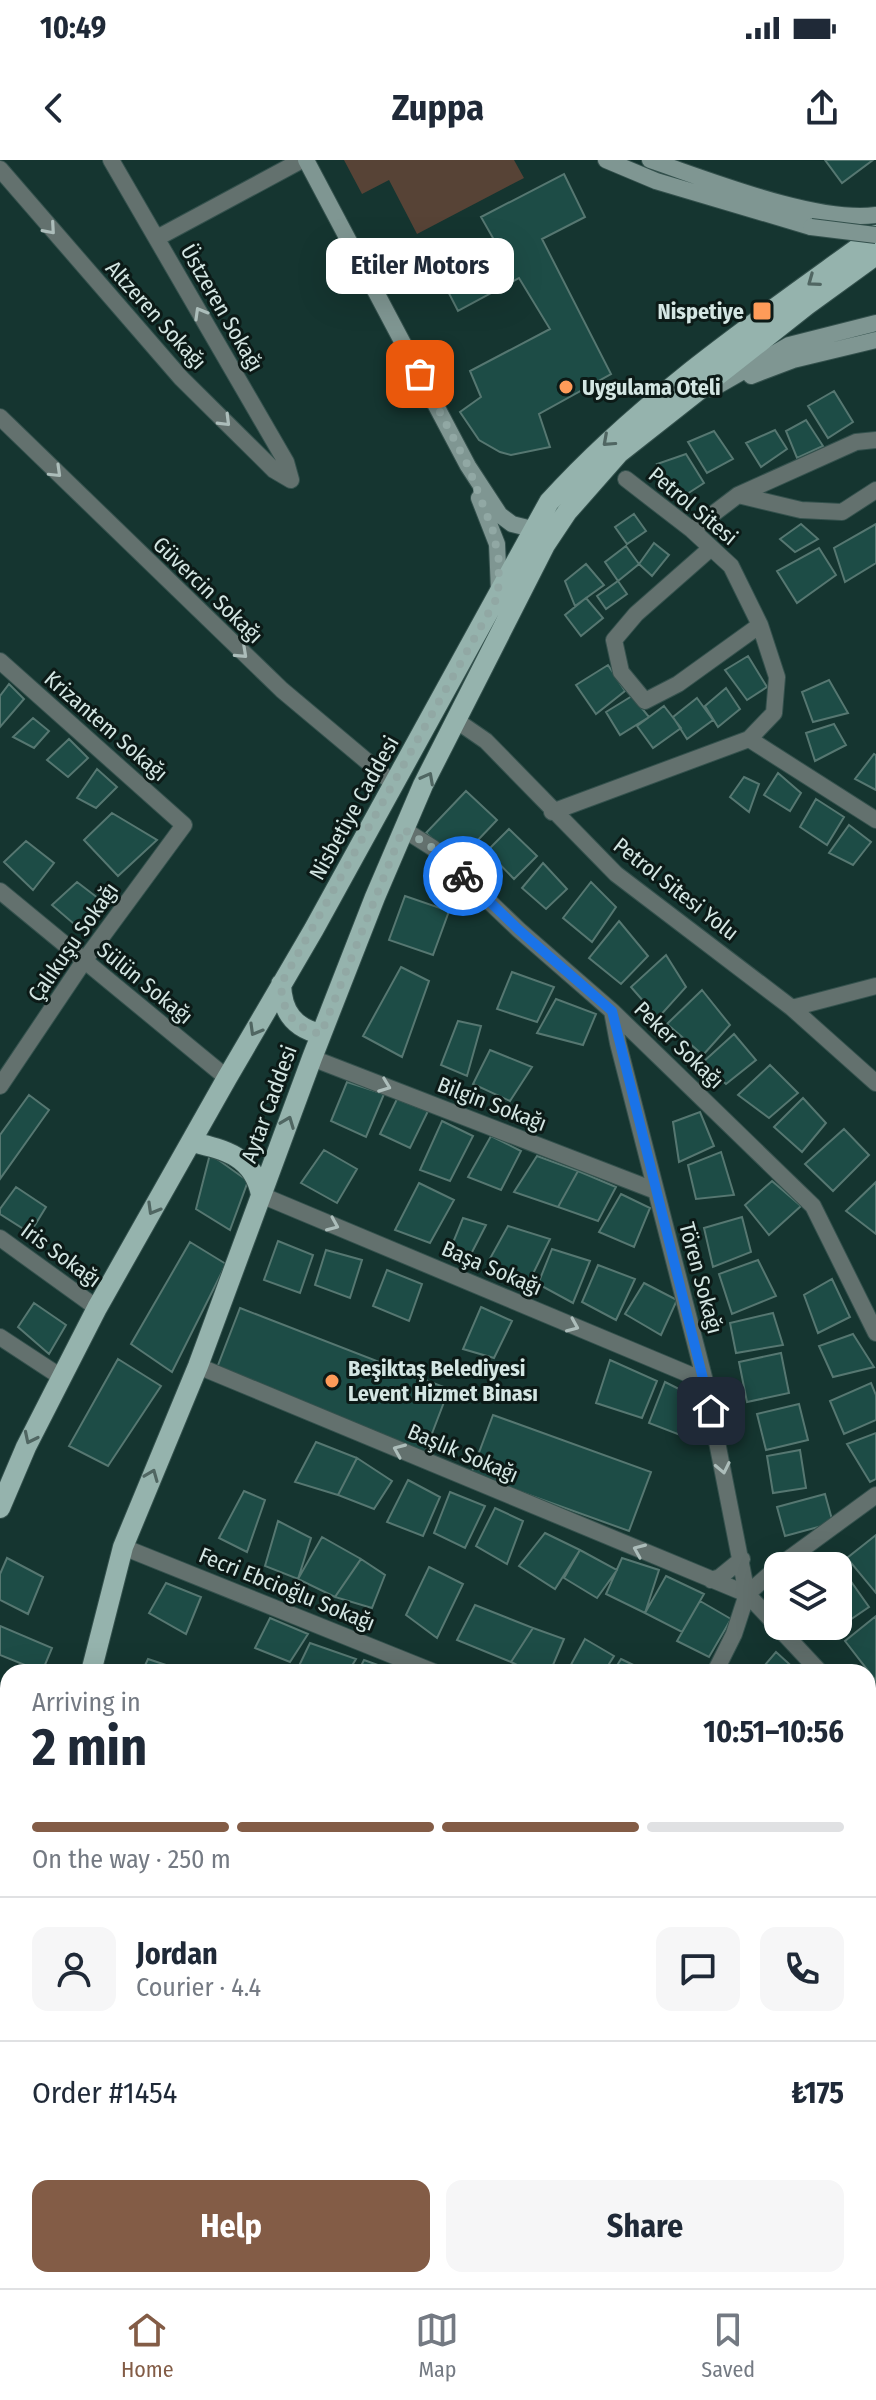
<!DOCTYPE html>
<html lang="en">
<head>
<meta charset="utf-8">
<style>
  body { margin:0; font-family:"Fira Sans Condensed",sans-serif; background:#f6f6f7; color:#1f2937; height:100vh; display:flex; flex-direction:column; font-size:30px; white-space:nowrap }
  * { box-sizing:border-box; margin:0 }
  p { font-size:26px; color:#747a83 }
  .icon { flex:none; width:44px; height:44px; fill:none; stroke:currentColor; stroke-width:2; stroke-linecap:round; stroke-linejoin:round }
  .map { position:relative; flex:1; overflow:hidden }
  .sheet { position:absolute; left:0px; top:1504px; width:876px; height:624px; display:flex; flex-direction:column; background:#fff; border-radius:24px 24px 0 0; box-shadow:0 8px 32px #0002 }
  .sheet>* { flex:none }
  .fabs { position:absolute; left:764px; top:1392px; display:grid; gap:16px }
  .fabs a { display:grid; place-items:center; width:88px; height:88px; border-radius:16px; background:#fff; box-shadow:0 8px 32px #0002; font-size:40px }
  .pin { position:absolute; display:grid; place-items:center; width:68px; height:68px; color:#fff; margin:-34px; border-radius:16px; box-shadow:0 4px 12px #0006 }
  .courier { position:absolute; display:grid; place-items:center; width:80px; height:80px; margin:-40px; border:6px solid #1a73e8; border-radius:50%; background:#fff; color:#222; box-shadow:0 2px 10px #0007 }
  .bubble { position:absolute; height:56px; border-radius:16px; background:#fff; box-shadow:0 8px 32px #0002; font-size:26px; font-weight:700; line-height:56px; text-align:center }
  .summary em { font-style:normal; font-weight:700 }
  .summary div { display:flex; flex-direction:column-reverse }
  .summary { display:flex; align-items:center; justify-content:space-between; height:136px; padding:0 32px }
  h1 { font-size:52px; font-weight:700; line-height:60px }
  .bar { display:grid; grid-template-columns:repeat(4,1fr); gap:12px 8px; align-content:center; height:96px; padding:0 32px }
  .bar i { height:10px; border-radius:6px; background:#e0e1e3 }
  .bar .selected { background:#835c46 }
  .bar p { grid-column:span 4 }
  .line { display:flex; align-items:center; gap:20px; padding:0 32px; border-top:2px solid #e0e1e3 }
  .line div { flex:1 }
  .round { display:grid; place-items:center; flex:none; width:84px; height:84px; border-radius:16px; background:#f6f6f7 }
  .action { display:flex; gap:16px; margin-top:auto; padding:16px 32px }
  .action a { flex:1; height:92px; border-radius:16px; background:#835c46; color:#fff; font-size:32px; font-weight:700; line-height:92px; text-align:center }
  .action a+a { background:#f6f6f7; color:#1f2937 }
  .status { display:flex; justify-content:space-between; align-items:center; height:56px; padding:0 40px; background:#fff; direction:ltr }
  .status svg { height:22px; fill:currentColor }
  header { display:flex; justify-content:space-between; align-items:center; height:104px; padding:0 32px; background:#fff; font-size:36px; font-weight:700 }
  .tabs { display:flex; justify-content:space-around; align-items:center; height:112px; border-top:2px solid #e0e1e3; background:#fff; font-size:22px; color:#747a83 }
  .tabs a { display:grid; justify-items:center; gap:4px }
  .tabs .selected { color:#835c46 }
  .map>svg:first-child { display:block }
  .green { fill:#574336 }
  .building { fill:#1d4c46; stroke:#567771; stroke-width:2 }
  .lines { fill:none; stroke-linecap:round; stroke-linejoin:round }
  .minor-casing { stroke:#34514d; stroke-width:18 }
  .tertiary-casing { stroke:#34514d; stroke-width:18 }
  .secondary-casing { stroke:#34514d; stroke-width:18 }
  .primary-casing { stroke:#34514d; stroke-width:22 }
  .minor { stroke:#63716e; stroke-width:16 }
  .tertiary { stroke:#63716e; stroke-width:16 }
  .secondary { stroke:#7f9692; stroke-width:16 }
  .primary { stroke:#95b3ad; stroke-width:20 }
  .secondary-bridge-casing { stroke:#34514d; stroke-width:18; stroke-linecap:butt }
  .secondary-bridge { stroke:#7f9692; stroke-width:16 }
  .oneway { stroke:#acbdba }
  .oneway2 { stroke:#506662 }
  .done { stroke:#91a8a4; stroke-width:8; stroke-dasharray:0 14.4 }
  .route { stroke:#1a73e8; stroke-width:10 }
  .poi-dot { fill:#fe9b59; stroke:#0c1a17; stroke-width:3 }
  .labels { text-anchor:middle; dominant-baseline:central; stroke-width:6; stroke-linejoin:round; paint-order:stroke }
  .street-label { font-size:22px; fill:#d4e6e3; stroke:#0c1a17 }
  .poi-label { font-size:22px; font-weight:bold; fill:#d4e6e3; stroke:#0c1a17; text-anchor:start }
</style>
</head>
<body>
<div class="status"><b>10:49</b><svg viewBox="0 0 49 12"><path d="M0 12V9h3v3zM5 12V6h3v6zM10 12V3h3v9zM15 12V0h3v12zM26 1h20v11H26zM47 4h2v5h-2z"/></svg></div>
<header><svg class="icon" aria-label="back" viewBox="0 0 24 24"><path d="M15 5l-7 7 7 7"/></svg>Zuppa<svg class="icon" aria-label="share" viewBox="0 0 24 24"><path d="M12 15V3M7 8l5-5 5 5M5 13v7h14v-7"/></svg></header>
<div class="map">
<svg width="876" height="2128" viewBox="0 0 876 2128">
  <rect width="100%" height="100%" fill="#153530"/>
  <path class="green" d="M344 0H514L524 18 417 74 389 20 362 34Z"/>
  <path class="building" d="M825 0H873L842 23Z
    M564 14 585 57 542 79 611 214 539 254 550 287 511 295 500 292 479 280 460 252 481 237 470 211 550 169 519 118 458 151 436 108 493 78 481 57Z
    M834 231 853 262 828 278 808 246Z
    M806 260 823 286 797 298 786 271Z
    M775 270 787 289 761 307 746 283Z
    M714 271 733 299 707 313 688 282Z
    M686 294 704 323 679 339 657 304Z
    M634 354 646 371 627 384 615 367Z
    M801 364 818 379 795 392 780 379Z
    M876 364V403L845 422 834 388Z
    M654 383 669 395 652 416 639 404Z
    M626 386 639 404 618 421 605 402Z
    M819 388 836 415 797 443 777 411Z
    M586 404 604 425 575 446 565 421Z
    M618 421 627 434 606 449 597 436Z
    M586 438 603 458 581 476 565 455Z
    M748 496 767 527 747 540 725 510Z
    M608 505 625 531 596 554 576 525Z
    M829 520 848 553 813 562 802 532Z
    M9 524 24 539 0 567V536Z
    M726 528 740 549 718 567 705 546Z
    M632 536 649 557 620 575 606 552Z
    M697 538 713 560 687 579 673 557Z
    M664 546 681 568 653 588 637 566Z
    M33 558 49 571 34 588 13 577Z
    M834 564 846 585 815 601 806 573Z
    M69 579 88 598 68 617 47 600Z
    M874 594 876 595V630L855 619Z
    M97 609 117 627 96 648 77 638Z
    M778 613 801 633 790 651 764 635Z
    M744 617 759 624 749 652 730 637Z
    M466 631 497 660 457 702 426 673Z
    M816 639 844 657 827 685 800 667Z
    M112 653 157 680 118 716 84 680Z
    M849 665 871 682 853 705 829 693Z
    M509 669 537 696 514 719 487 691Z
    M26 681 54 703 33 730 4 702Z
    M543 703 567 729 546 749 522 728Z
    M77 722 107 745 81 770 52 745Z
    M591 722 616 747 592 782 563 758Z
    M405 736 449 751 433 795 389 780Z
    M619 761 648 796 621 824 589 798Z
    M666 795 686 827 658 858 631 827Z
    M401 807 429 821 402 897 363 876Z
    M512 812 554 827 537 862 497 849Z
    M702 830 730 865 703 895 667 864Z
    M556 839 596 854 583 885 537 873Z
    M458 861 481 866 467 916 441 905Z
    M734 874 756 900 726 924 702 903Z
    M490 890 532 907 510 941 473 924Z
    M770 905 798 933 769 958 738 935Z
    M347 922 384 934 366 977 331 961Z
    M29 935 49 950 0 1019V975Z
    M803 938 826 963 802 992 774 967Z
    M397 939 428 951 410 988 380 974Z
    M700 952 714 986 679 1002 673 962Z
    M442 961 473 976 450 1021 420 1010Z
    M844 969 869 995 833 1031 805 1004Z
    M491 976 521 991 501 1030 468 1017Z
    M324 990 357 1009 337 1043 301 1023Z
    M721 992 734 1035 696 1039 688 1005Z
    M210 994 248 1021 230 1070 196 1049Z
    M537 996 578 1011 558 1047 514 1032Z
    M578 1011 616 1027 598 1061 558 1047Z
    M772 1021 801 1046 769 1075 745 1045Z
    M876 1022V1074L846 1051Z
    M419 1023 454 1040 430 1083 395 1070Z
    M16 1027 46 1047 30 1073 0 1054V1049Z
    M621 1034 650 1048 634 1087 599 1072Z
    M742 1057 751 1092 713 1107 704 1068Z
    M463 1058 486 1065 470 1096 452 1085Z
    M508 1066 550 1079 528 1124 487 1104Z
    M278 1081 313 1095 300 1133 264 1120Z
    M190 1082 226 1104 172 1212 131 1184Z
    M552 1089 590 1101 573 1143 538 1124Z
    M326 1090 362 1100 350 1138 315 1125Z
    M758 1100 776 1136 732 1154 719 1114Z
    M598 1105 635 1119 616 1160 582 1142Z
    M387 1110 422 1124 409 1161 373 1146Z
    M832 1119 850 1157 818 1173 804 1135Z
    M644 1123 677 1140 661 1175 625 1154Z
    M34 1143 66 1165 49 1194 18 1167Z
    M481 1147 512 1161 494 1198 463 1189Z
    M240 1148 449 1229 423 1297 215 1213Z
    M773 1153 783 1185 736 1193 730 1163Z
    M853 1174 874 1207 833 1217 819 1186Z
    M781 1193 789 1233 747 1242 739 1202Z
    M118 1199 161 1226 108 1306 69 1286Z
    M610 1200 657 1221 642 1258 596 1243Z
    M665 1222 701 1240 688 1278 649 1263Z
    M871 1223 876 1235V1260L844 1274 830 1241Z
    M799 1244 808 1280 766 1290 757 1254Z
    M493 1255 651 1312 629 1371 471 1314Z
    M876 1273V1319L870 1322 847 1284Z
    M316 1282 357 1298 338 1335 295 1322Z
    M800 1290 806 1328 773 1333 767 1296Z
    M357 1298 392 1321 374 1349 338 1335Z
    M408 1320 440 1337 423 1376 387 1362Z
    M244 1331 265 1340 247 1392 219 1378Z
    M450 1332 485 1346 465 1388 434 1373Z
    M825 1334 833 1363 785 1376 777 1347Z
    M495 1348 523 1361 507 1404 476 1386Z
    M278 1361 311 1378 298 1419 265 1406Z
    M545 1373 580 1390 555 1429 519 1406Z
    M876 1375V1433L847 1398Z
    M322 1377 361 1399 335 1437 298 1419Z
    M580 1390 617 1410 597 1438 564 1418Z
    M7 1398 43 1417 28 1454 0 1440V1414Z
    M622 1398 659 1410 645 1453 606 1434Z
    M361 1399 385 1415 372 1448 335 1437Z
    M838 1403 869 1447 838 1468V1406H834Z
    M429 1407 463 1424 437 1478 406 1455Z
    M666 1416 704 1434 682 1472 645 1453Z
    M166 1423 201 1437 186 1474 149 1453Z
    M700 1441 731 1459 709 1497 677 1481Z
    M475 1445 533 1468 511 1502 457 1480Z
    M876 1456V1521L845 1481Z
    M270 1458 308 1474 290 1502 255 1488Z
    M0 1466 52 1488 42 1512 0 1495Z
    M533 1468 564 1479 550 1512H531L511 1502Z
    M585 1479 614 1496 604 1512H567Z
    M310 1483 356 1499 348 1512H296Z
    M776 1492 798 1512H759Z
    M148 1499 181 1510 142 1512Z
    M621 1499 648 1512H613Z
    M364 1500 397 1512H358Z
    M868 1585 876 1593V1613L868 1623Z
    M0 1640 8 1644V1662L0 1680Z
    M876 1648V1693L868 1690Z
    M868 1762 876 1764V1820L872 1836 868 1835Z
    M870 1939 876 1942V1988L868 1984V1944Z
    M868 2109 876 2128H831L827 2120H868Z
    M228 2120H349L348 2128H228Z
    M640 2120H692L685 2128H649Z
    M715 2120H719L728 2128H707Z
    M817 2120H827L831 2128H800Z"/>
  <g class="lines">
    <defs>
      <path id="minor" d="M111 0 286 302 291 320
        M0 9 181 218 274 310 291 320
        M157 78 302 0
        M0 257 282 530 394 624
        M738 335 801 350 842 352 876 330
        M692 370 738 335 856 282 876 280
        M711 388 636 454 614 480 621 512 645 541 678 524 760 465
        M0 501 184 665 84 801 0 926
        M457 561 486 581 616 714 792 848 876 923
        M749 579 876 660
        M552 652 749 579 774 553 777 517 760 465 731 406 692 370 626 319
        M403 669 433 688 519 770 612 851 813 1046 876 1173
        M0 731 227 918
        M792 848 876 826
        M612 851 618 883 705 1221 747 1434
        M312 898 656 1031
        M261 1035 705 1221
        M0 1078 97 1148
        M0 1177 61 1217
        M198 1206 747 1434 820 1512
        M123 1387 434 1512
        M779 1406 876 1335
        M711 1420 720 1417 742 1399
        M715 1512 734 1474 747 1434 778 1407
        M868 1565 876 1575
        M868 1734 876 1739
        M868 1893 876 1896
        M868 2083 876 2086"/>
      <path id="tertiary" d="M535 2120 538 2128"/>
      <path id="secondary" d="M306 0 468 306 500 355 512 364 532 369
        M606 0 656 21 811 67
        M650 0C709 20 816 63 876 55
        M751 216 793 200 876 180
        M712 229 789 185 876 163
        M479 338 497 384 499 431"/>
      <path id="primary" d="M281 824C282 852 294 868 321 874
        M192 982C226 990 254 997 261 1035
        M0 1348 26 1287 97 1148 227 918 314 769 549 342C644 237 762 158 876 75
        M91 1512 123 1387 198 1206 312 898 375 737 423 625 545 385 567 352 619 293 807 145 876 95
        M0 2004 8 2014
        M0 2046 8 2054
        M0 2092 8 2101
        M23 2120 29 2128
        M63 2120 68 2128
        M101 2120 103 2128"/>
    </defs>
    <use href="#minor" class="minor-casing"/>
    <use href="#tertiary" class="tertiary-casing"/>
    <use href="#secondary" class="secondary-casing"/>
    <use href="#primary" class="primary-casing"/>
    <use href="#minor" class="minor"/>
    <use href="#tertiary" class="tertiary"/>
    <use href="#secondary" class="secondary"/>
    <use href="#primary" class="primary"/>
    <defs>
      <path id="secondary-bridge" d="M811 67 876 75"/>
    </defs>
    <use href="#secondary-bridge" class="secondary-bridge-casing"/>
    <use href="#secondary-bridge" class="secondary-bridge"/>
  </g>
  <defs><path id="oneway-chevron" d="M-2-3.5L2.5 0L-2 3.5" fill="none" stroke-width="1.6" stroke-linecap="round" stroke-linejoin="round" transform="scale(2)"/></defs>
  <g class="oneway">
    <use href="#oneway-chevron" transform="translate(50 69) rotate(49)"/>
    <use href="#oneway-chevron" transform="translate(200 153) rotate(-120)"/>
    <use href="#oneway-chevron" transform="translate(225 261) rotate(45)"/>
    <use href="#oneway-chevron" transform="translate(56 312) rotate(44)"/>
    <use href="#oneway-chevron" transform="translate(242 493) rotate(43)"/>
    <use href="#oneway-chevron" transform="translate(385 926) rotate(21)"/>
    <use href="#oneway-chevron" transform="translate(333 1065) rotate(23)"/>
    <use href="#oneway-chevron" transform="translate(573 1166) rotate(23)"/>
    <use href="#oneway-chevron" transform="translate(399 1290) rotate(-157)"/>
    <use href="#oneway-chevron" transform="translate(723 1308) rotate(78)"/>
    <use href="#oneway-chevron" transform="translate(639 1390) rotate(-157)"/>
  </g>
  <g class="oneway2">
    <use href="#oneway-chevron" transform="translate(813 121) rotate(144)"/>
    <use href="#oneway-chevron" transform="translate(608 281) rotate(138)"/>
    <use href="#oneway-chevron" transform="translate(428 618) rotate(-62)"/>
    <use href="#oneway-chevron" transform="translate(255 870) rotate(120)"/>
    <use href="#oneway-chevron" transform="translate(288 962) rotate(-69)"/>
    <use href="#oneway-chevron" transform="translate(153 1049) rotate(120)"/>
    <use href="#oneway-chevron" transform="translate(30 1278) rotate(116)"/>
    <use href="#oneway-chevron" transform="translate(152 1315) rotate(-68)"/>
  </g>
  <g class="lines">
    <path class="done" d="M420 214 468 306 493 371 499 401 498 436 281 824C282 852 294 868 321 874L403 669 433 688 463 716"/>
    <path class="route" d="M463 716 519 770 612 851 711 1251"/>
  </g>
  <g class="poi-dot">
    <rect x="752" y="141" width="20" height="20" rx="4"/>
    <circle cx="566" cy="227" r="8"/>
    <circle cx="332" cy="1221" r="8"/>
  </g>
  <g class="labels">
    <g class="street-label">
      <text transform="translate(222 148) rotate(60)">Üstzeren Sokağı</text>
      <text transform="translate(156 155) rotate(48)">Altzeren Sokağı</text>
      <text transform="translate(693 346) rotate(40)">Petrol Sitesi</text>
      <text transform="translate(208 430) rotate(44)">Güvercin Sokağı</text>
      <text transform="translate(106 566) rotate(41)">Krizantem Sokağı</text>
      <text transform="translate(354 648) rotate(-61)">Nisbetiye Caddesi</text>
      <text transform="translate(676 729) rotate(38)">Petrol Sitesi Yolu</text>
      <text transform="translate(73 782) rotate(-55)">Çalıkuşu Sokağı</text>
      <text transform="translate(145 823) rotate(39)">Sülün Sokağı</text>
      <text transform="translate(679 885) rotate(44)">Peker Sokağı</text>
      <text transform="translate(269 944) rotate(-70)">Aytar Caddesi</text>
      <text transform="translate(492 944) rotate(21)">Bilgin Sokağı</text>
      <text transform="translate(61 1095) rotate(36)">İris Sokağı</text>
      <text transform="translate(492 1108) rotate(23)">Başa Sokağı</text>
      <text transform="translate(701 1118) rotate(75)">Tören Sokağı</text>
      <text transform="translate(463 1293) rotate(23)">Başlık Sokağı</text>
      <text transform="translate(287 1429) rotate(22)">Fecri Ebcioğlu Sokağı</text>
    </g>
    <g class="poi-label">
      <text x="744" y="151" text-anchor="end">Nispetiye</text>
      <text x="582" y="227">Uygulama Oteli</text>
      <text x="348" y="1208">Beşiktaş Belediyesi<tspan x="348" dy="25">Levent Hizmet Binası</tspan></text>
    </g>
  </g>
</svg>
<div class="fabs">
<a><svg class="icon" aria-label="layers" viewBox="0 0 24 24"><path d="M12 4l9 5-9 5-9-5zM3 14l9 5 9-5"/></svg></a>
</div>
<div class="pin" style="left:420px;top:214px;background:#ea580c"><svg class="icon" aria-label="bag" viewBox="0 0 24 24"><path d="M5 8h14l-1 12H6zM9 8a3 3 0 0 1 6 0"/></svg></div>
<div class="pin" style="left:711px;top:1251px;background:#1f2937"><svg class="icon" aria-label="home" viewBox="0 0 24 24"><path d="M3 11l9-7 9 7M6 9v11h12V9"/></svg></div>
<div class="courier" style="left:463px;top:716px"><svg class="icon" aria-label="bike" viewBox="0 0 24 24"><circle cx="6" cy="16" r="4"/><circle cx="18" cy="16" r="4"/><path d="M6 16l4-8h5l3 8M10 8l3 8H6M13 5h3"/></svg></div>
<div class="bubble" style="left:326px;top:78px;width:188px">Etiler Motors</div>
<section class="sheet">
<div class="summary"><div><h1>2 min</h1><p>Arriving in</p></div><em>10:51–10:56</em></div>
<div class="bar"><i class="selected"></i><i class="selected"></i><i class="selected"></i><i></i><p>On the way · 250 m</p></div>
<div class="line" style="height:144px"><a class="round"><svg class="icon" aria-label="person" viewBox="0 0 24 24"><circle cx="12" cy="8" r="4"/><path d="M4 21q1-7 8-7t8 7"/></svg></a><div><b>Jordan</b><p>Courier · 4.4</p></div><a class="round"><svg class="icon" aria-label="chat" viewBox="0 0 24 24"><path d="M4 5h16v11H9l-5 4z"/></svg></a><a class="round"><svg class="icon" aria-label="phone" viewBox="0 0 24 24"><path d="M5 4h4l2 5-3 2q2 4 5 5l2-3 5 2v4C11 20 4 13 5 4z"/></svg></a></div>
<div class="line" style="height:104px"><div>Order #1454</div><b>₺175</b></div>
<div class="action"><a>Help</a><a>Share</a></div>
</section>
</div>
<nav class="tabs">
<a class="selected"><svg class="icon" aria-label="home" viewBox="0 0 24 24"><path d="M3 11l9-7 9 7M6 9v11h12V9"/></svg>Home</a>
<a><svg class="icon" aria-label="map" viewBox="0 0 24 24"><path d="M3 6l6-2 6 2 6-2v14l-6 2-6-2-6 2zM9 4v14M15 6v14"/></svg>Map</a>
<a><svg class="icon" aria-label="saved" viewBox="0 0 24 24"><path d="M7 4h10v16l-5-4-5 4z"/></svg>Saved</a>
</nav>
</body>
</html>
